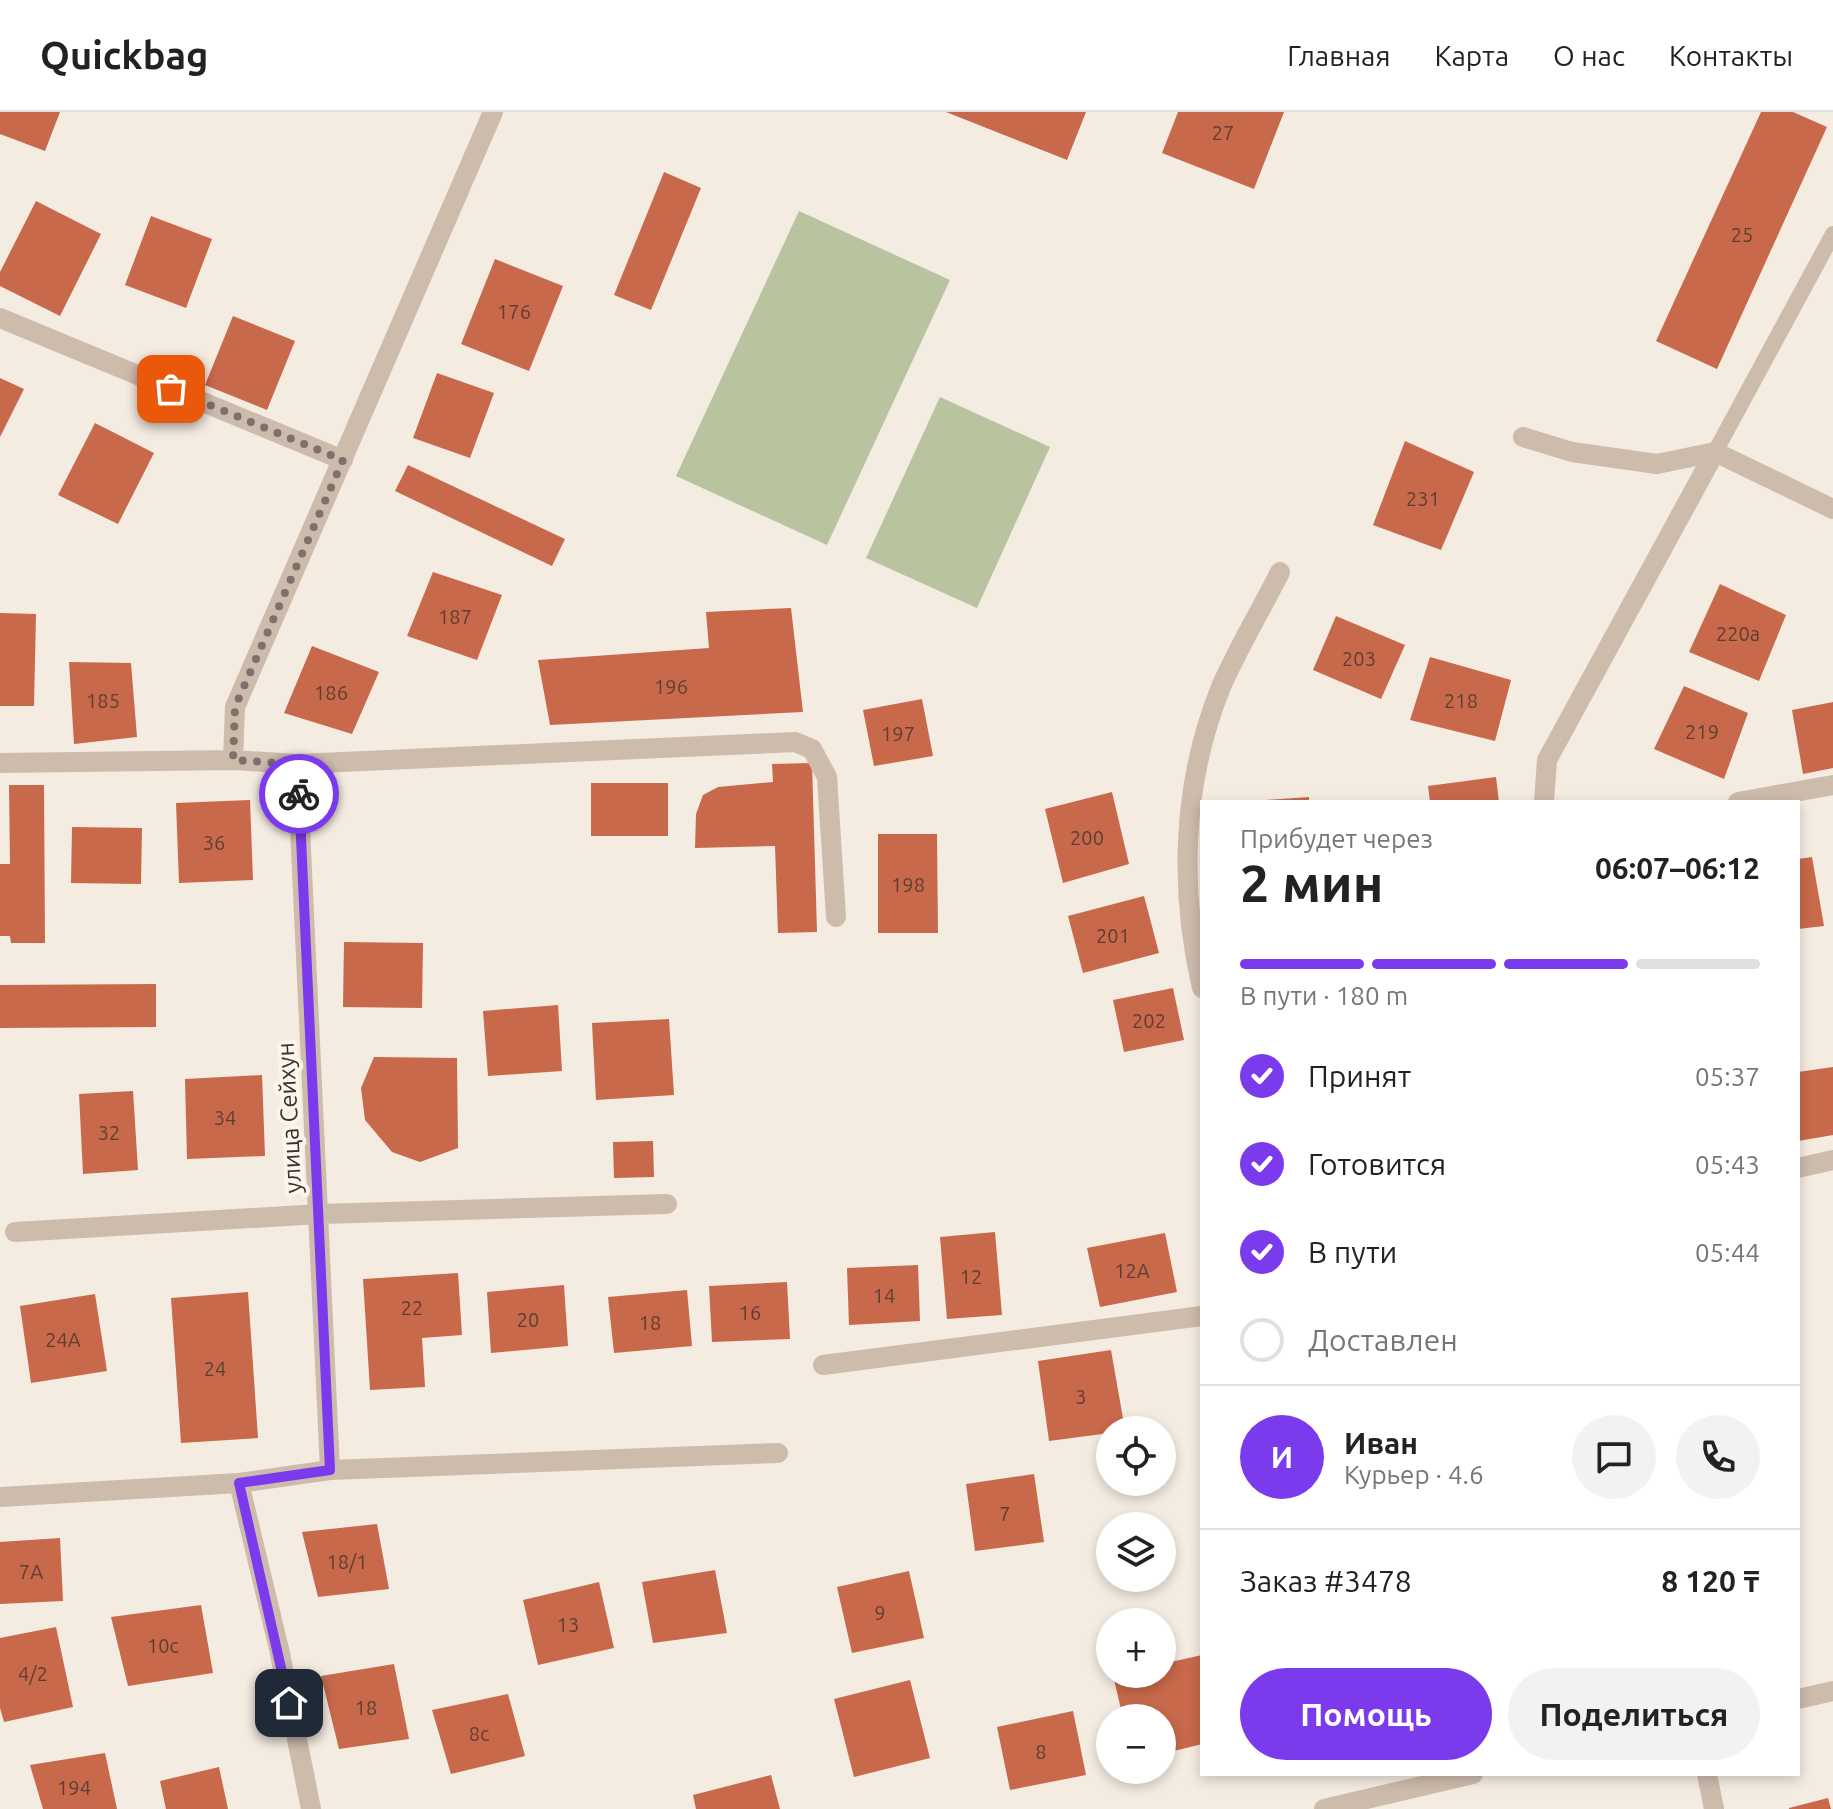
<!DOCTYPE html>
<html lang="ru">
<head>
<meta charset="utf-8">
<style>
  body { margin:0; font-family:Ubuntu,sans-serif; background:#f2f2f2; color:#222; height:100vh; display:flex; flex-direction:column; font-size:30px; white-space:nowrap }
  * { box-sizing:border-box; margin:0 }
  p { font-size:26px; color:#767676 }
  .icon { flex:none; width:44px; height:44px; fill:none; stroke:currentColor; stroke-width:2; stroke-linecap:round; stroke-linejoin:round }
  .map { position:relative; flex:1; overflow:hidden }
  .side { position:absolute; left:1200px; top:688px; width:600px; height:976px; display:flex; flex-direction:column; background:#fff; border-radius:0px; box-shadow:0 4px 12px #0003 }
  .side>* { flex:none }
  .controls { position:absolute; left:1096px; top:1304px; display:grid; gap:16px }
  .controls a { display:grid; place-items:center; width:80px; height:80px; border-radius:50%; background:#fff; box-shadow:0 4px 12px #0003; font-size:40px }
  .pin { position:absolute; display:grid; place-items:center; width:68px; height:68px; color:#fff; margin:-34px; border-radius:16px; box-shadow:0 4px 12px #0006 }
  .courier { position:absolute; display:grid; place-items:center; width:80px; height:80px; margin:-40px; border:6px solid #7c3aed; border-radius:50%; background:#fff; color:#222; box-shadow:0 2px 10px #0007 }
  .headline em { font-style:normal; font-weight:600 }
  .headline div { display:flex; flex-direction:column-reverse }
  .headline { display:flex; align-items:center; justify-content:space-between; height:136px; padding:0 40px }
  h1 { font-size:52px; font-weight:600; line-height:60px }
  .bar { display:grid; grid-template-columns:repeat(4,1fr); gap:12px 8px; align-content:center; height:96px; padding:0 40px }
  .bar i { height:10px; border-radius:6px; background:#e0e0e0 }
  .bar .on { background:#7c3aed }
  .bar p { grid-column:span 4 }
  .line { display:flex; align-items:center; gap:20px; padding:0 40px; border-top:2px solid #e0e0e0 }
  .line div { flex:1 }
  .round { display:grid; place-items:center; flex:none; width:84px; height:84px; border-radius:42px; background:#f2f2f2 }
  ol { padding:0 40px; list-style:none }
  li { display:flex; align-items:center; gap:24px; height:88px }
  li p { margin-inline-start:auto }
  li .icon { padding:8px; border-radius:50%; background:#7c3aed; color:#fff; stroke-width:4 }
  li:last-child { color:#767676 }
  li i { width:44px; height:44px; border:4px solid #e0e0e0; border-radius:50% }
  .action { display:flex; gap:16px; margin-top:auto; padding:16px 40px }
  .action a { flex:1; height:92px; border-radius:48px; background:#7c3aed; color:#fff; font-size:32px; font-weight:600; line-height:92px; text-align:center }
  .action a+a { background:#f2f2f2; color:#222 }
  header { display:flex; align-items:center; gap:48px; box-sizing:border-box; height:112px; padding:0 40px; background:#fff; border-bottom:2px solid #e0e0e0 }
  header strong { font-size:38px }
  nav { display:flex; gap:44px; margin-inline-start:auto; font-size:28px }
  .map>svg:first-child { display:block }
  .green { fill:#b8c4a0 }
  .building { fill:#c8694b }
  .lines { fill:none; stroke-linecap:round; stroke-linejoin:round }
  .lane { stroke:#cdbbac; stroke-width:16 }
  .street { stroke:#cdbbac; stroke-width:20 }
  .done { stroke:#7c716b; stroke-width:8; stroke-dasharray:0 14.4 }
  .route { stroke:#7c3aed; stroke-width:10 }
  .labels { text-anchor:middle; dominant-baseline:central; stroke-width:8; stroke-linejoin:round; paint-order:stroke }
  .number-label { font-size:20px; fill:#5e3e33 }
  .street-label { font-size:24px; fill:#3b302b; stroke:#fbf5ee }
</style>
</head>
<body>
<header>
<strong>Quickbag</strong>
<nav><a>Главная</a><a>Карта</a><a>О нас</a><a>Контакты</a></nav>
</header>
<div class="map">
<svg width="1833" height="1697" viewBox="0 0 1833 1697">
  <rect width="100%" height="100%" fill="#f4ebe1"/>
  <path class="green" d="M799 99 950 168 827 433 676 364Z
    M940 285 1050 335 977 496 866 446Z"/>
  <path class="building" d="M0 0H60L45 39 0 22Z
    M946 0H1086L1067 48Z
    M1178 0H1284L1254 77 1162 41Z
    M1761 0H1793L1827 15 1717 257 1656 229Z
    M664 60 701 76 651 198 614 183Z
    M36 89 101 122 60 204 0 174V160Z
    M151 104 212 127 186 196 125 173Z
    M495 147 563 174 529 259 461 232Z
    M233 204 295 229 267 298 205 273Z
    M437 261 494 281 470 346 413 326Z
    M0 266 24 277 0 325Z
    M95 311 154 341 118 412 58 383Z
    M1405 329 1474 360 1441 438 1373 413Z
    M408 353 565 427 552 454 395 379Z
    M433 460 502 483 477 548 407 524Z
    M1720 472 1786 503 1759 569 1689 540Z
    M791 496 803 600 550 613 538 548 709 536 706 500Z
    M0 501 36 502 34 594H0Z
    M1336 504 1405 533 1381 587 1313 558Z
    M312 534 379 560 352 622 284 601Z
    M1430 545 1511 568 1495 629 1410 608Z
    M69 550 131 551 137 625 74 632Z
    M1684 574 1748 601 1724 667 1654 637Z
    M922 587 933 644 874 654 863 598Z
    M1833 590V656L1803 662 1792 598Z
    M812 651 817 820 778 821 775 734 695 736 696 702 703 683 718 675 773 670 772 652Z
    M1496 665 1499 690H1430L1428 674Z
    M591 671H668V724H591Z
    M9 673H44L45 831H11L10 824H0V752H10Z
    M1112 680 1129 752 1063 771 1045 697Z
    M1309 685V690H1266V688Z
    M250 688 253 768 179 771 176 691Z
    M72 715 142 716 141 772 71 771Z
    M878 722H937L938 821H878Z
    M1812 745 1824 814 1798 817V747Z
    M1144 784 1159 841 1083 861 1068 804Z
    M344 830 423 831 422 896 343 895Z
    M156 872V915L0 916V873Z
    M1173 876 1184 928 1124 940 1113 888Z
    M558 893 562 959 488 964 483 899Z
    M669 907 674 983 596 988 592 911Z
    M374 945 457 946 458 1036 420 1050 392 1040 365 1008 361 976Z
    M1833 955V1023L1798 1029V960Z
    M262 963 265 1044 187 1047 185 967Z
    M133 979 138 1058 83 1062 79 982Z
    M653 1029 654 1065 614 1066 613 1030Z
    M995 1120 1002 1203 947 1207 940 1125Z
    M1165 1121 1177 1180 1100 1195 1087 1136Z
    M918 1153 920 1209 849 1213 847 1156Z
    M458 1161 462 1223 422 1226 425 1275 370 1278 363 1167Z
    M787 1170 790 1227 712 1230 709 1174Z
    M564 1173 568 1234 491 1241 487 1180Z
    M687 1178 692 1234 614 1241 608 1185Z
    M248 1180 258 1326 181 1331 171 1186Z
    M95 1182 107 1259 31 1271 20 1194Z
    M1111 1238 1125 1318H1110V1321L1049 1329 1038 1249Z
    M1034 1362 1044 1430 975 1439 966 1372Z
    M377 1412 389 1477 318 1485 302 1420Z
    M60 1426 63 1489 0 1492V1430Z
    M715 1458 727 1521 653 1531 642 1470Z
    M909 1459 924 1526 852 1541 837 1475Z
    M599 1470 614 1536 538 1553 523 1488Z
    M201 1493 213 1561 128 1574 111 1505Z
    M56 1515 73 1595 4 1610 0 1596V1526Z
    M1202 1543V1632L1162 1642V1606H1123L1113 1563 1162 1562V1552Z
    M394 1552 409 1627 339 1637 321 1564Z
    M910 1568 930 1646 854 1665 834 1587Z
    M508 1582 525 1644 451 1662 432 1598Z
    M1073 1599 1086 1663 1010 1678 997 1615Z
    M105 1641 117 1697H43L30 1653Z
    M219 1655 228 1697H166L160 1669Z
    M771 1663 780 1697H696L693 1683Z
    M1828 1686 1831 1697H1789V1696Z"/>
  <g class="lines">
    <path class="lane" d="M1715 340 1833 122"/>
    <path class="street" d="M0 206 343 348
      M1523 325 1572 340 1657 352 1715 340
      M233 648 235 595 493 0
      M0 651 233 648 297 652 795 630 812 637 827 665 836 805
      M297 652 330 1358
      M1544 690 1547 648 1715 340 1833 397
      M1738 690 1833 673
      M1202 876C1179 777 1182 671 1221 575 1238 536 1261 498 1280 460
      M1798 1056 1833 1048
      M15 1120 320 1102 667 1092
      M823 1253 1202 1204
      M239 1371 279 1537 311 1697
      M0 1385 239 1371 330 1358 778 1341
      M1798 1587 1833 1579
      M1707 1662 1714 1697
      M1324 1697 1473 1662"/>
  </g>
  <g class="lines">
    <path class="done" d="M171 277 343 348 235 595 233 648 297 652 299 682"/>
    <path class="route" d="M289 1591 239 1371 330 1358 299 682"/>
  </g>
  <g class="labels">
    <g class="number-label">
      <text x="1223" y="20">27</text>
      <text x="1742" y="122">25</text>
      <text x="514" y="199">176</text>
      <text x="1423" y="386">231</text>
      <text x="455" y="504">187</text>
      <text x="1738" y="521">220а</text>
      <text x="1359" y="546">203</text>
      <text x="671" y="574">196</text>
      <text x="331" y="580">186</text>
      <text x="103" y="588">185</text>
      <text x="1461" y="588">218</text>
      <text x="1702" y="619">219</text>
      <text x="898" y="621">197</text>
      <text x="1087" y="725">200</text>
      <text x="214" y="730">36</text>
      <text x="908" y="772">198</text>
      <text x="1113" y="823">201</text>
      <text x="1149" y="908">202</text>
      <text x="225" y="1005">34</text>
      <text x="109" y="1020">32</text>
      <text x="1132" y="1158">12А</text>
      <text x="971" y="1164">12</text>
      <text x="884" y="1183">14</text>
      <text x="412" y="1195">22</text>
      <text x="750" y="1200">16</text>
      <text x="528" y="1207">20</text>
      <text x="650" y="1210">18</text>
      <text x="63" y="1227">24А</text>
      <text x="215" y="1256">24</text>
      <text x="1081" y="1284">3</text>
      <text x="1005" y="1401">7</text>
      <text x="347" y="1449">18/1</text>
      <text x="31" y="1459">7А</text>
      <text x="880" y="1500">9</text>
      <text x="568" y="1512">13</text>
      <text x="163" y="1533">10с</text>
      <text x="33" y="1561">4/2</text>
      <text x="366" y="1595">18</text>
      <text x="479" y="1621">8с</text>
      <text x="1041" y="1639">8</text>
      <text x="74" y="1675">194</text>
    </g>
    <g class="street-label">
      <text transform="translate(289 1006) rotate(-93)">улица Сейхун</text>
    </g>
  </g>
</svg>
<div class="controls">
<a><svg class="icon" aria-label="locate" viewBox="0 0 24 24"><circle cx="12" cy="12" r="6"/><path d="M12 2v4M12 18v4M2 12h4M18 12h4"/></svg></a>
<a><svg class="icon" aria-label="layers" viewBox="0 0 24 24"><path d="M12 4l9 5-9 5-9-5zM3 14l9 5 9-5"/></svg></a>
<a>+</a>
<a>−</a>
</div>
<div class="pin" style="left:171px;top:277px;background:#ea580c"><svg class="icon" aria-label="bag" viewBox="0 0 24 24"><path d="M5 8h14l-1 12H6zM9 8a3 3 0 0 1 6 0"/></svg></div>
<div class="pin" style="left:289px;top:1591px;background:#1f2937"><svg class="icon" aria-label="home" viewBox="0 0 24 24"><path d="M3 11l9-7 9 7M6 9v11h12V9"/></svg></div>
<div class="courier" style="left:299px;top:682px"><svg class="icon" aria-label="bike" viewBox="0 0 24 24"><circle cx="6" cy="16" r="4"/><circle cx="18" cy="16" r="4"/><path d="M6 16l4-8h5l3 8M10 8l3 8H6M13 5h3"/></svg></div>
<section class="side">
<div class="headline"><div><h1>2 мин</h1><p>Прибудет через</p></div><em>06:07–06:12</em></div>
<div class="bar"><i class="on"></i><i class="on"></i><i class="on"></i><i></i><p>В пути · 180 m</p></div>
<ol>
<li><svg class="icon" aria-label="check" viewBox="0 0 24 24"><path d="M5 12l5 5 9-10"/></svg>Принят<p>05:37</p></li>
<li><svg class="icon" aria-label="check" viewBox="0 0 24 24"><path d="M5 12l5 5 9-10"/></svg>Готовится<p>05:43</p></li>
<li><svg class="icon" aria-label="check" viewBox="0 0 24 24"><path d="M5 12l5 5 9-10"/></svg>В пути<p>05:44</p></li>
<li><i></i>Доставлен</li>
</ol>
<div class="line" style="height:144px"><b class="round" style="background:#7c3aed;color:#fff">И</b><div><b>Иван</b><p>Курьер · 4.6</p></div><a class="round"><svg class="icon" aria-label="chat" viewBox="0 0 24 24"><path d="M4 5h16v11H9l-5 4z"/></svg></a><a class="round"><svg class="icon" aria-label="phone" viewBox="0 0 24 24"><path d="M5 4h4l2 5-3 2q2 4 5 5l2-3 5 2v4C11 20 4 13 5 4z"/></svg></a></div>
<div class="line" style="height:104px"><div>Заказ #3478</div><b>8 120 ₸</b></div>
<div class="action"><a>Помощь</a><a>Поделиться</a></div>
</section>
</div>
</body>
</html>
